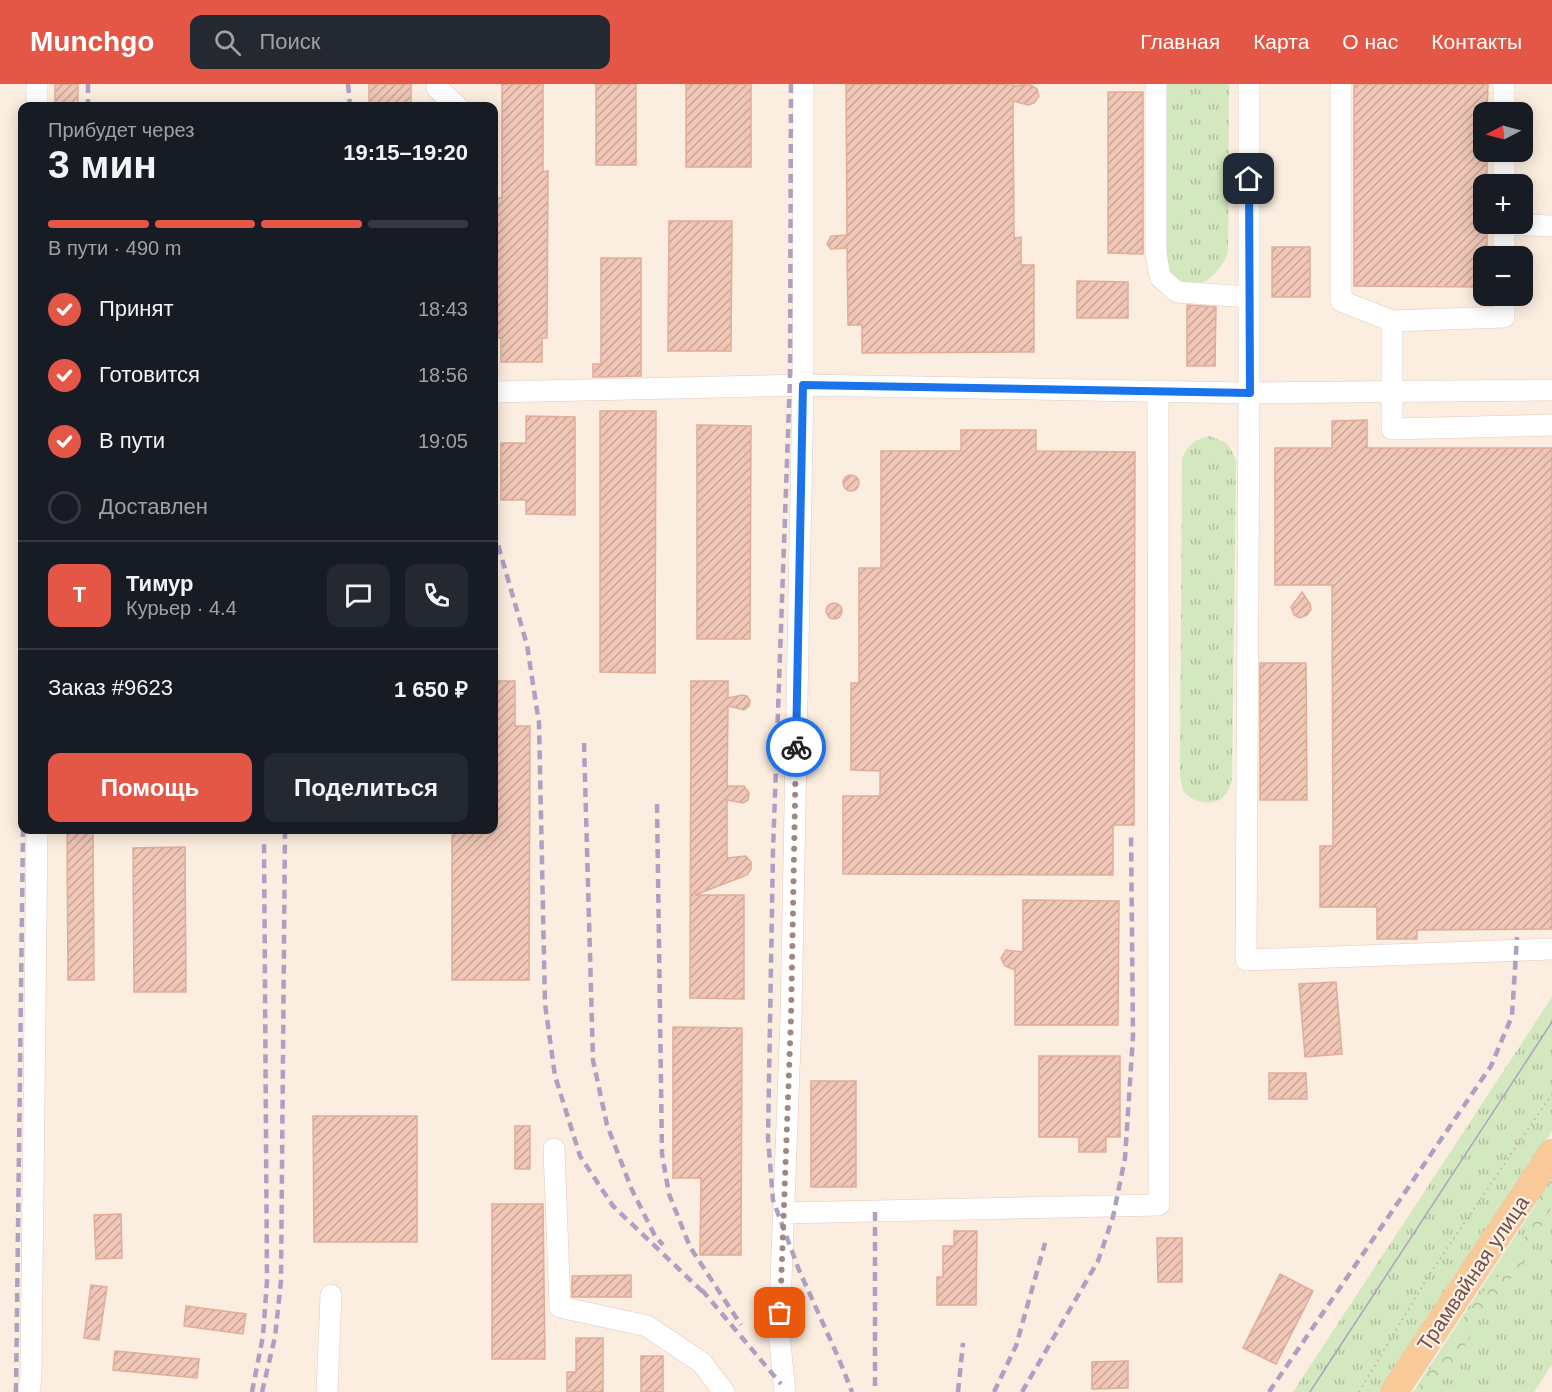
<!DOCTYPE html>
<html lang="ru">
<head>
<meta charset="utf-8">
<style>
  body { margin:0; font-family:Arial,sans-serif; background:#242831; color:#f1f3f6; height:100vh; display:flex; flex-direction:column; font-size:22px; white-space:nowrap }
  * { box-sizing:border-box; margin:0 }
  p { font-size:20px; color:#9ea1a6 }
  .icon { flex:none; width:33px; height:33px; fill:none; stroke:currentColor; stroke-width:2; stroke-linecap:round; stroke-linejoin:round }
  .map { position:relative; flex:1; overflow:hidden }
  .drawer { position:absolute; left:18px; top:18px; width:480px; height:732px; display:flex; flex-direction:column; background:#171b24; border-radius:12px; box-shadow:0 3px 15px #0003 }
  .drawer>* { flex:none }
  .needle { width:39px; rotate:264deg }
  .controls { position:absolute; left:1473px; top:18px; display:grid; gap:12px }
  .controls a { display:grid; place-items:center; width:60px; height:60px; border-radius:12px; background:#171b24; box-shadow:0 3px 15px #0003; font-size:30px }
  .pin { position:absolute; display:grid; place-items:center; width:51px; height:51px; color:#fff; margin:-26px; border-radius:12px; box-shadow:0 3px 9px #0006 }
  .courier { position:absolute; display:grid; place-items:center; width:60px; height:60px; margin:-30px; border:4px solid #1a73e8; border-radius:50%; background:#fff; color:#222; box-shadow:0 2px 8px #0007 }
  .head em { font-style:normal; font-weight:800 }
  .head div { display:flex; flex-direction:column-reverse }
  .head { display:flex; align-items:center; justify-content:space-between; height:102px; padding:0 30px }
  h1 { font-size:39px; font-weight:800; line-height:45px }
  .bar { display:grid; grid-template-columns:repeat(4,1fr); gap:9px 6px; align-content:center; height:72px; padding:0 30px }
  .bar i { height:8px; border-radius:4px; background:#363941 }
  .bar .selected { background:#e45646 }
  .bar p { grid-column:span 4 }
  .line { display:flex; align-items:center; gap:15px; padding:0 30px; border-top:2px solid #363941 }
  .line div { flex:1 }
  .round { display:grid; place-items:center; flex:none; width:63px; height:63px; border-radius:12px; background:#242831 }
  ol { padding:0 30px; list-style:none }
  li { display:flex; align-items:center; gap:18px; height:66px }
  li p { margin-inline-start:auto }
  li .icon { padding:6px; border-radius:50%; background:#e45646; color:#fff; stroke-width:4 }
  li:last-child { color:#9ea1a6 }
  li i { width:33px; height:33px; border:3px solid #363941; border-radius:50% }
  .button { display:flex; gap:12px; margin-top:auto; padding:12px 30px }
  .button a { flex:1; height:69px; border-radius:12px; background:#e45646; color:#fff; font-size:24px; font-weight:800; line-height:69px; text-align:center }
  .button a+a { background:#242831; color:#f1f3f6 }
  header { display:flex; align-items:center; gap:36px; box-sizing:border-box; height:84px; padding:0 30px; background:#e45646; color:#fff }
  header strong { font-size:28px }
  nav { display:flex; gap:33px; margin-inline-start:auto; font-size:21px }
  .search { width:420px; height:54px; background:#242831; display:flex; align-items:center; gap:15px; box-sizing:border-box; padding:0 21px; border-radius:12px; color:#9ea1a6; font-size:22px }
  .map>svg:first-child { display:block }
  .grass { fill:url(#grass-tufts) }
  .forest { fill:url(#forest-crowns) }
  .building { fill:url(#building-hatch); stroke:#e2ac98; stroke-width:1.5 }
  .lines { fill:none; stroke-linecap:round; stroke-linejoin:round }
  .minor-casing { stroke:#e1cabf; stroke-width:22 }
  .major-casing { stroke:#d7cecc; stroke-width:28 }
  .path { stroke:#d4ab9b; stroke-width:2; stroke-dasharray:1.5 4.5; stroke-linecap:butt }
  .minor { stroke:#fff; stroke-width:21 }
  .major { stroke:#f9c998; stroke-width:27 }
  .tram { stroke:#ae9fc3; stroke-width:1.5 }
  .rail { stroke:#ae9fc3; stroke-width:4.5; stroke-dasharray:9 6; stroke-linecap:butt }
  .done { stroke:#a1887d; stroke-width:6; stroke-dasharray:0 10.8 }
  .route { stroke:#1a73e8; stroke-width:8 }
  .labels { text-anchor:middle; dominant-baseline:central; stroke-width:4.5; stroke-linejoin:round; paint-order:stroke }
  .street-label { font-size:21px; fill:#715148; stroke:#fff1e5 }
</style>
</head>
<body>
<header>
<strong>Munchgo</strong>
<div class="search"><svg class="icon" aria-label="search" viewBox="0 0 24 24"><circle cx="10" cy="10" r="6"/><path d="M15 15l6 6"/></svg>Поиск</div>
<nav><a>Главная</a><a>Карта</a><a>О нас</a><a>Контакты</a></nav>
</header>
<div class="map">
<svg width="1552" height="1308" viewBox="0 0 1552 1308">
  <defs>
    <pattern id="grass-tufts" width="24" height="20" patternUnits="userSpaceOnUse" patternTransform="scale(1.5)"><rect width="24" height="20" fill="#d4e8bf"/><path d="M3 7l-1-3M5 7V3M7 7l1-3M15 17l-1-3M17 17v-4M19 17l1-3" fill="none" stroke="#b0be9d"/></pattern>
    <pattern id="forest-crowns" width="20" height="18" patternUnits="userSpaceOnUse" patternTransform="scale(1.5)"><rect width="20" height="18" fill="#d4e8bf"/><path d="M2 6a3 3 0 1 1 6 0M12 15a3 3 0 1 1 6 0" fill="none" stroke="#b0be9d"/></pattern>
    <pattern id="building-hatch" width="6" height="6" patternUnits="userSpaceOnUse" patternTransform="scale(1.5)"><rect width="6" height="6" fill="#f0c7b7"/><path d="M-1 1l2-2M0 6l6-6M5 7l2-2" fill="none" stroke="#c7a497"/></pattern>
  </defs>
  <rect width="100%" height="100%" fill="#fbeddf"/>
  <path class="grass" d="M1162 0H1229L1228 169C1218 191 1198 213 1174 192 1169 188 1166 178 1163 171Z
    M1210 352 1227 359 1236 375 1232 694C1230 702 1228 710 1221 715 1210 722 1190 718 1183 706 1181 702 1181 696 1180 692L1182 375C1188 360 1194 356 1210 352Z
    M1552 913V1047L1381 1308H1293Z
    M1552 1096V1280L1534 1308H1413Z"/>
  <path class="forest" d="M1552 1082V1123L1518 1186 1484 1226 1466 1259 1431 1308H1415L1477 1214 1499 1192 1524 1156 1548 1087Z"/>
  <path class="building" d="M55 0H78V22H55Z
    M369 0H411V22H369Z
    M502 0H543V88L548 87 547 254H542V278H501V254H494V114H502Z
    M596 0H636V81H596Z
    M686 0H751V83H686Z
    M846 0H1013V2L1029 0 1037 5 1039 12 1034 19 1028 21 1013 17 1014 154 1021 153V181H1034V268L862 269V241H848L847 164 831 165 827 160 831 152 847 151Z
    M1354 0H1488L1487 28H1484V68H1487V100H1484V140H1487V172H1484V203L1354 202Z
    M1108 8H1143V170L1108 169Z
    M669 137H732L731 267H668Z
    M1272 163H1310V213H1272Z
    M601 174H641V292L593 293V280H601Z
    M1077 197 1128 198V234H1077Z
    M1187 221 1216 223 1215 282H1187Z
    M600 327H656L655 589 600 588Z
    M526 332 575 333V431L526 430V416H501V359H526Z
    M1367 336V364H1552V845L1417 846V855H1377V823H1320V762H1333L1332 501H1275V364H1332V337Z
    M697 341 751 342 750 555H697Z
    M961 346H1036V367L1135 368 1134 741H1113V791L843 790V712H880V687L851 686V599H859V484H881V367H961Z
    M843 399a8 8 0 1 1 16 0a8 8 0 1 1-16 0Z
    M1302 508 1310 520 1311 525 1307 531 1300 534 1294 531 1291 523Z
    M826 527a8 8 0 1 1 16 0a8 8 0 1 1-16 0Z
    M1260 579H1306L1307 716H1260Z
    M494 597H515V642H530L529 896H452V746H494Z
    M691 597H728V614L742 611 747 612 750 617 749 622 744 626 728 622 727 702H744L749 709 748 716 743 719 727 716V774L746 772 751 778V785L747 791 695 811H744V915L690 914Z
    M67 746H93L94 896H68Z
    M185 763 186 908H134L133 764Z
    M1023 816 1119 817 1118 941H1015V886L1005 882 1001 874 1006 866 1023 868Z
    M1336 898 1342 970 1305 973 1299 900Z
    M673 943 742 944 741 1171H700L701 1094H673Z
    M1039 972H1120V1053H1106V1068H1079V1053H1039Z
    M1269 989H1306L1307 1015H1269Z
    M811 997H856V1103H811Z
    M313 1032H417V1158H314Z
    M515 1042H530V1085H515Z
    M492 1120H543L545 1275H492Z
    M121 1130 122 1174 96 1175 94 1131Z
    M954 1147H977L976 1221H937V1193H943V1162H954Z
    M1157 1154H1182V1198H1158Z
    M1280 1190 1313 1207 1276 1280 1243 1264Z
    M631 1191V1213H572V1192Z
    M91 1201 107 1203 99 1256 84 1254Z
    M186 1222 246 1230 243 1250 184 1242Z
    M576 1254H603V1308H567V1288H576Z
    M115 1267 199 1275 197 1294 113 1286Z
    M641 1272H663V1308H641Z
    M1128 1277V1304L1092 1305V1278Z"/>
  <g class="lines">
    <defs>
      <path id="minor" d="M437 0V4L457 22
        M803 0V301L1249 309V0
        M1156 0V169L1160 193 1177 208 1249 213
        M1341 0V217L1392 237 1504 233V212
        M37 22V0
        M1504 28V0
        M1504 100V68
        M1509 140 1552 142
        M1504 172V140
        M1392 237V345L1552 341
        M1552 306 1249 309 1246 876 1552 865
        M494 308 803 301 791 934 779 1249 785 1308
        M554 1065 560 1223 647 1242 702 1279 724 1308
        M783 1129 1159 1121 1158 307
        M24 1308 30 1303 31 1287 37 746
        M327 1308 331 1211"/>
      <path id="major" d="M1394 1308 1552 1069"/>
    </defs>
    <use href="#minor" class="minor-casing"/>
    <use href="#major" class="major-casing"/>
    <path class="path" d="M1359 1308 1429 1191 1552 1010"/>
    <use href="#minor" class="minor"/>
    <use href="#major" class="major"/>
    <path class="tram" d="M1310 1308 1552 938"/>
    <path class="rail" d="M88 0V22
      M348 0 350 22
      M791 0 790 294 773 766 768 1054 773 1116 799 1186 839 1275 852 1308
      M494 447 527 561 539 639 545 920 555 992 580 1072 613 1122 707 1212
      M584 659 593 976 607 1041 632 1106 655 1152 663 1161
      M657 720 662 1070 669 1110 690 1163 741 1241
      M875 1128V1308
      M702 1206 781 1300
      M16 1308 23 746
      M252 1308 263 1252 267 1197 264 756
      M262 1308 275 1253 281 1197 285 746
      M958 1308 963 1259
      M994 1308 1016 1262 1045 1159
      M1022 1308 1098 1177 1113 1133 1125 1074 1133 952 1131 748
      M1269 1308 1491 982 1512 932 1517 853"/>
  </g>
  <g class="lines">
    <path class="done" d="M780 1229 791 934 796 663"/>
    <path class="route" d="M796 663 803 301 1250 309 1249 95"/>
  </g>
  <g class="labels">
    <g class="street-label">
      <text transform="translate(1473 1189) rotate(-56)">Трамвайная улица</text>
    </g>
  </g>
</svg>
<div class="controls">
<a><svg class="needle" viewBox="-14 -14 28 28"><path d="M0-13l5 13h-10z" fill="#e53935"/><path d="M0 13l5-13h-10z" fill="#9ea1a6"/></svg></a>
<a>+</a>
<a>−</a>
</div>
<div class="pin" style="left:780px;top:1229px;background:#ea580c"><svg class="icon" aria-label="bag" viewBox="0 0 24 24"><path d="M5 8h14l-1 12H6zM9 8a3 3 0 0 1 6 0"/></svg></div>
<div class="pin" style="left:1249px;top:95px;background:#1f2937"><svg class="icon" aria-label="home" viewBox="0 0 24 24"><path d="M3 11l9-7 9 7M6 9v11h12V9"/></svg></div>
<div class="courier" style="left:796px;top:663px"><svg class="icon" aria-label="bike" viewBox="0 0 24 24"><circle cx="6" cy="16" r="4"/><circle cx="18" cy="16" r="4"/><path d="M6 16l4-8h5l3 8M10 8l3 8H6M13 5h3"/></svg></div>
<section class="drawer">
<div class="head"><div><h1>3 мин</h1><p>Прибудет через</p></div><em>19:15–19:20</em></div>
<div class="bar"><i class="selected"></i><i class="selected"></i><i class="selected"></i><i></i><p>В пути · 490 m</p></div>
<ol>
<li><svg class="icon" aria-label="check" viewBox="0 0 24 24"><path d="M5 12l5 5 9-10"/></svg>Принят<p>18:43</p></li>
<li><svg class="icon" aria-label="check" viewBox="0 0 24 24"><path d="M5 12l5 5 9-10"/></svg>Готовится<p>18:56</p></li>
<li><svg class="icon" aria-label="check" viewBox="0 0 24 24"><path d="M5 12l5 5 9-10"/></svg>В пути<p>19:05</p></li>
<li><i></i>Доставлен</li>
</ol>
<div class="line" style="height:108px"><b class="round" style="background:#e45646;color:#fff">Т</b><div><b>Тимур</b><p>Курьер · 4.4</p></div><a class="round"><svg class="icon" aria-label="chat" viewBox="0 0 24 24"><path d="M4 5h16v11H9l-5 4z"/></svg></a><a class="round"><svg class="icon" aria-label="phone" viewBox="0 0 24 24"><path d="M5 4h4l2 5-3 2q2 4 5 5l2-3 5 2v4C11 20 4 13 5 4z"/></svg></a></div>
<div class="line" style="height:78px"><div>Заказ #9623</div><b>1 650 ₽</b></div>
<div class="button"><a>Помощь</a><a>Поделиться</a></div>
</section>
</div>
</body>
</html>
